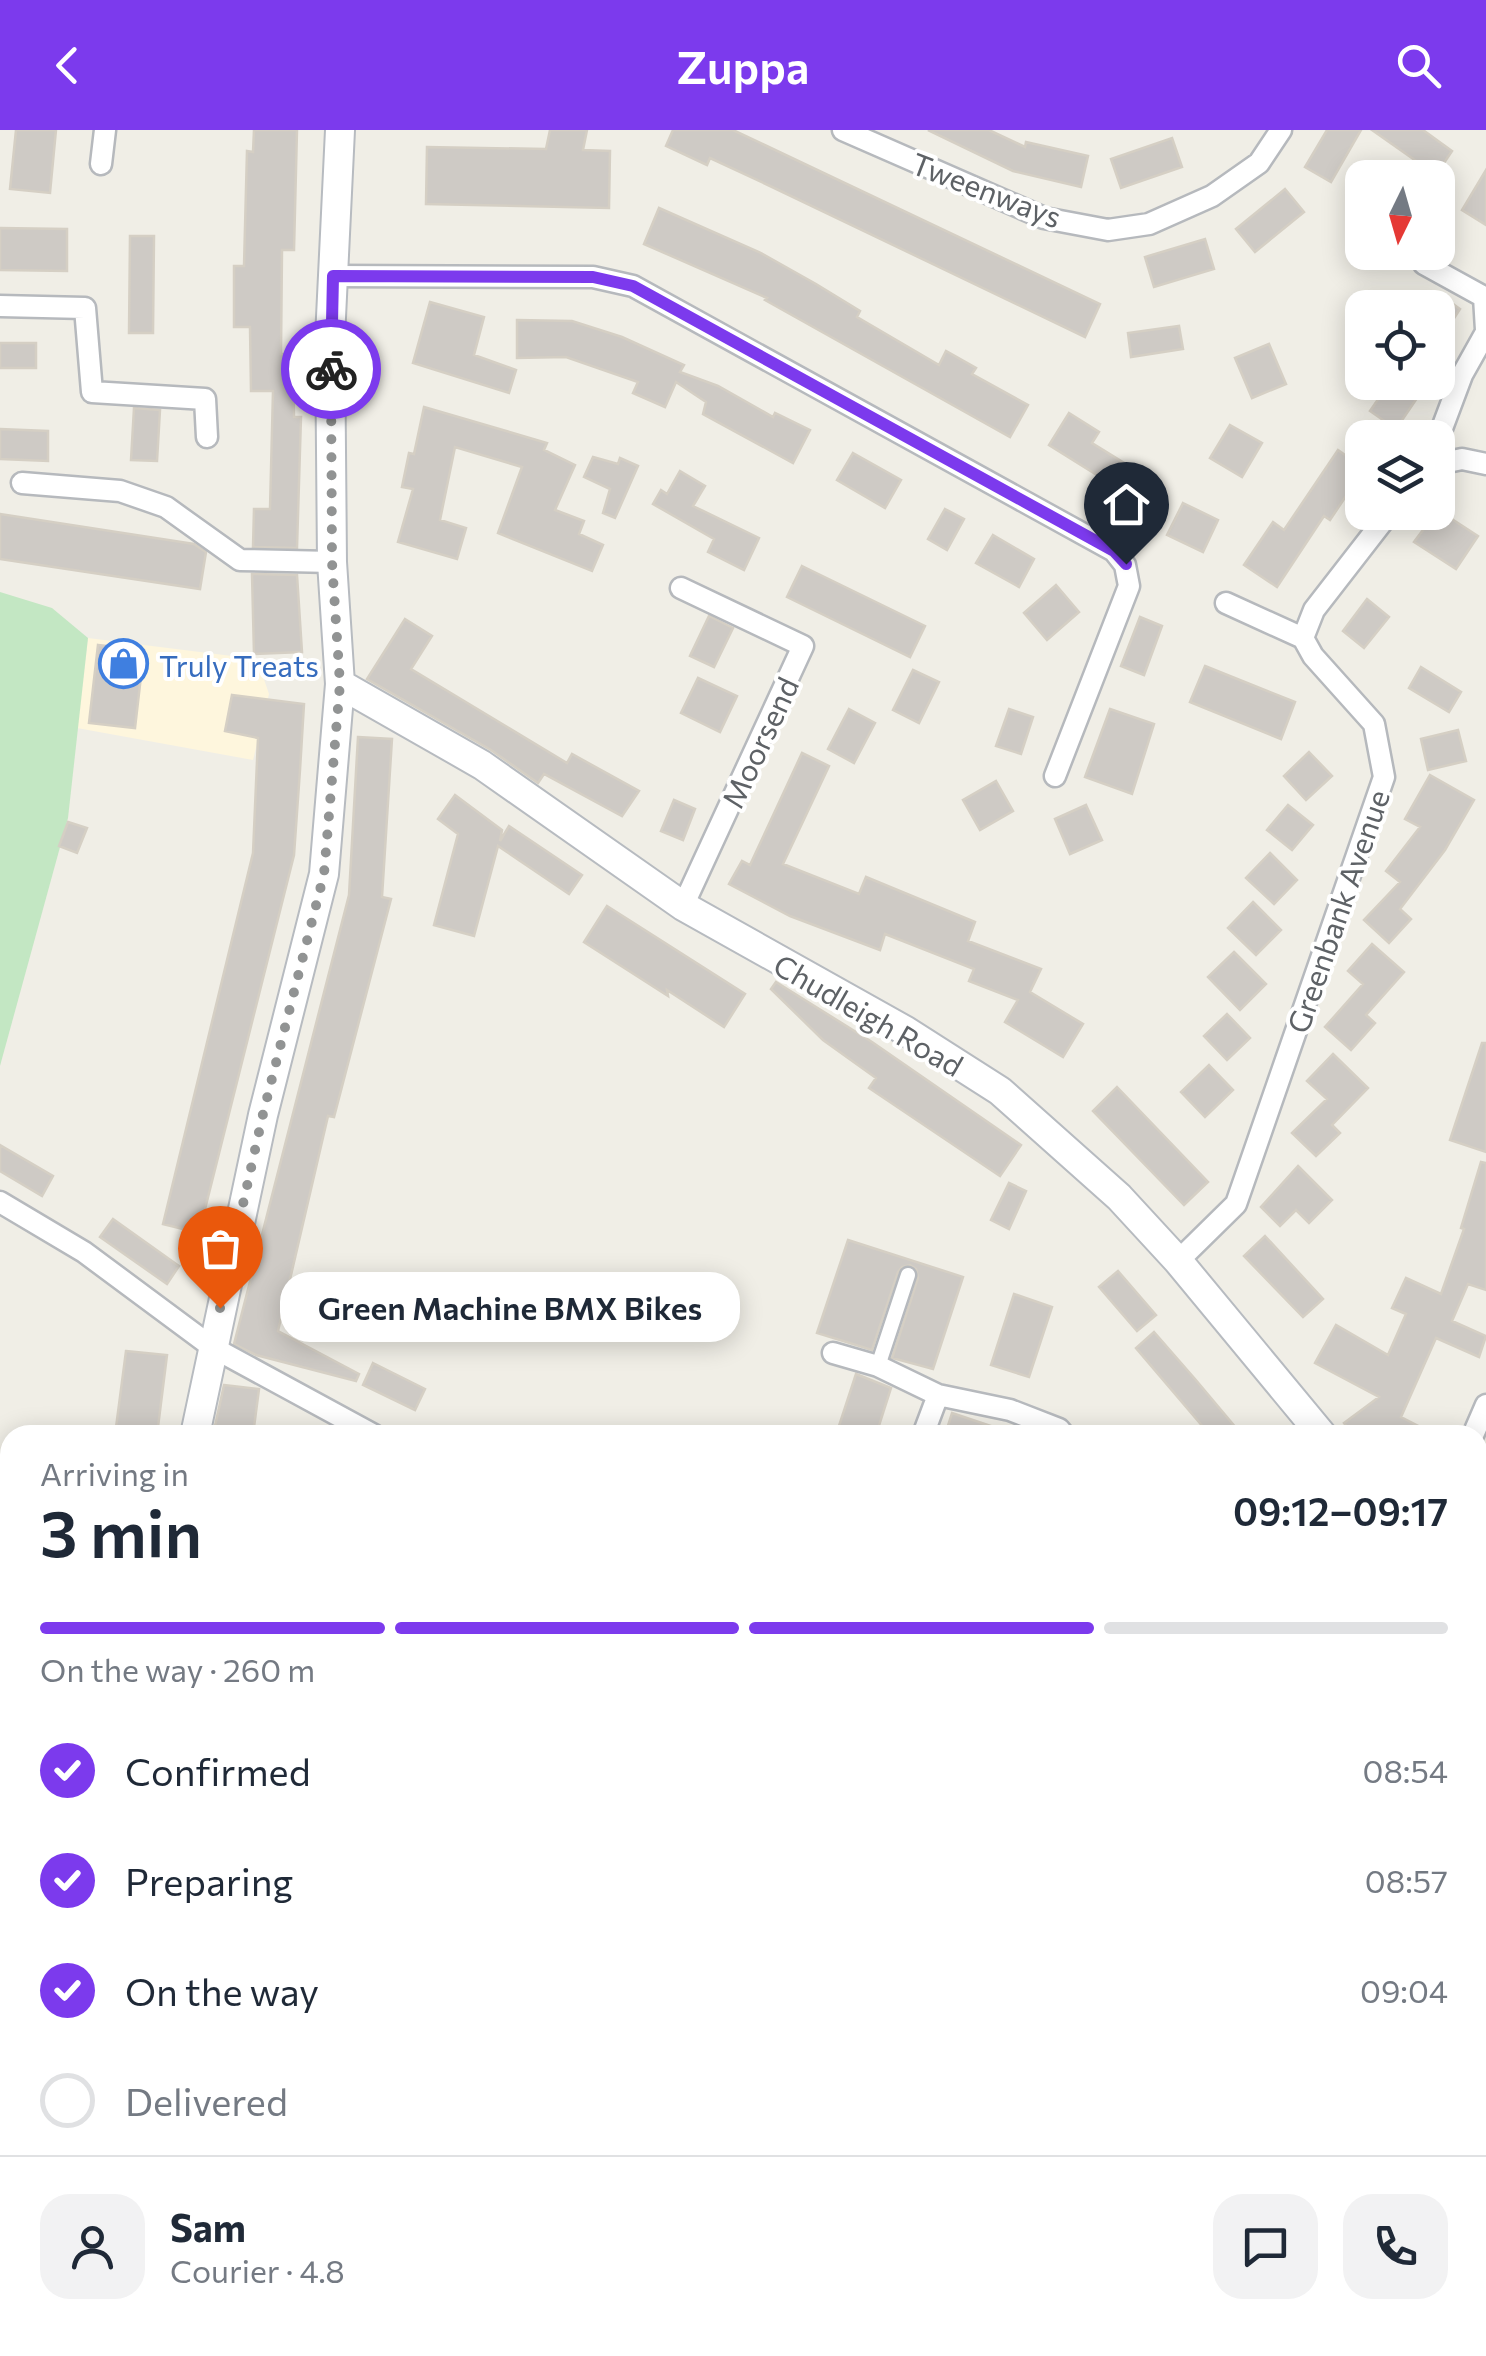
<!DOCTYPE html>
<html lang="en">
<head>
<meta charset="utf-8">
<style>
  body { margin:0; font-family:Commissioner,sans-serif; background:#f2f2f3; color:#1f2937; height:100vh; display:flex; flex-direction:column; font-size:38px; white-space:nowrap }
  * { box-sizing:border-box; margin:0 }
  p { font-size:32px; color:#747a83 }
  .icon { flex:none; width:55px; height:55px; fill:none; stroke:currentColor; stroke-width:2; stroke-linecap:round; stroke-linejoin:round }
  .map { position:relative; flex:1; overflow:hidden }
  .drawer { position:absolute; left:0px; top:1295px; width:1488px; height:932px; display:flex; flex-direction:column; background:#fff; border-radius:30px 30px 0 0; box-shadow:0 5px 25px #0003 }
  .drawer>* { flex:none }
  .needle { width:65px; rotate:185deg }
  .controls { position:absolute; left:1345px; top:30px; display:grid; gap:20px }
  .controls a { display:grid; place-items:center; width:110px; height:110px; border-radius:20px; background:#fff; box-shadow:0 5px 25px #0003; font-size:50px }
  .pin { position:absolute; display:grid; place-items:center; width:85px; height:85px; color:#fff; margin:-102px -42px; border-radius:50% 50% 50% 0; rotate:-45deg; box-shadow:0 0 10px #0007 }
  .pin .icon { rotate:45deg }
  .courier { position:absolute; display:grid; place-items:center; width:100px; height:100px; margin:-50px; border:8px solid #7c3aed; border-radius:50%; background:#fff; color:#222; box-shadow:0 2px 12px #0007 }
  .bubble { position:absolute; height:70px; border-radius:30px; background:#fff; box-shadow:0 5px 25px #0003; font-size:32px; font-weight:600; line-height:70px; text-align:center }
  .head em { font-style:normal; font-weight:600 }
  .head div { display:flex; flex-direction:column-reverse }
  .head { display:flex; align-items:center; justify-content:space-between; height:170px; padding:0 40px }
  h1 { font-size:65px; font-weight:600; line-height:75px }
  .bar { display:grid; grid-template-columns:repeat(4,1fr); gap:15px 10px; align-content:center; height:120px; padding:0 40px }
  .bar i { height:12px; border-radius:8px; background:#e0e1e3 }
  .bar .current { background:#7c3aed }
  .bar p { grid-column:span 4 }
  .line { display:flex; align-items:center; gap:25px; padding:0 40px; border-top:2px solid #e0e1e3 }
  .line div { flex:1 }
  .round { display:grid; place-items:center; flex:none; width:105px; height:105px; border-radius:30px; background:#f2f2f3 }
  ol { padding:0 40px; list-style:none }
  li { display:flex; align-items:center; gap:30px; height:110px }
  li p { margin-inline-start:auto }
  li .icon { padding:10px; border-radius:50%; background:#7c3aed; color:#fff; stroke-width:4 }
  li:last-child { color:#747a83 }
  li i { width:55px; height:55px; border:5px solid #e0e1e3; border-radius:50% }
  header { display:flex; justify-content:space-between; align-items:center; height:130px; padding:0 40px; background:#7c3aed; color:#fff; font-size:45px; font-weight:600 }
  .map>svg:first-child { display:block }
  .commercial { fill:#fef6dd }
  .education { fill:#e3dfd7 }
  .green { fill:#c3e7c3 }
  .building { fill:#cecac5; stroke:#d5cfc4; stroke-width:2.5 }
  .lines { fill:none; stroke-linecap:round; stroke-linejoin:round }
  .pedestrian-casing { stroke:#b6b9bd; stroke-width:19 }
  .minor-casing { stroke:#b6b9bd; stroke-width:25 }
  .secondary-casing { stroke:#b7bbc0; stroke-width:32 }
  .pedestrian { stroke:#fff; stroke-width:14 }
  .minor { stroke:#fff; stroke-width:20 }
  .secondary { stroke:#fff; stroke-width:28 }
  .done { stroke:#919393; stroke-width:10; stroke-dasharray:0 18 }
  .route { stroke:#7c3aed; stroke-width:12 }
  .labels { text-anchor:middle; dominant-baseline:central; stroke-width:8; stroke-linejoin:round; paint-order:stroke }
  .street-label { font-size:30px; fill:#5e6266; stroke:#fff }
  .shop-label { font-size:30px; fill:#366cbe; stroke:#fff; text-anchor:start }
</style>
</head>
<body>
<header><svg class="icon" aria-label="back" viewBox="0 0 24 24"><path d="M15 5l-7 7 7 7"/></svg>Zuppa<svg class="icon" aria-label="search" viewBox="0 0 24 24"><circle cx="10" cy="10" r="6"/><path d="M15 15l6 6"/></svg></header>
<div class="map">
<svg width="1486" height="2226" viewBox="0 0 1486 2226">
  <rect width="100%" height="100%" fill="#f0eee6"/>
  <path class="commercial" d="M88 508 257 529 269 564 253 630 77 598Z"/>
  <path class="education" d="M1486 1901V2226H1340L1344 2218H1478V1920Z"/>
  <path class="green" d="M0 462 52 478 88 508 68 688 0 936Z"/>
  <path class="building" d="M16 0H56L50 63 10 59Z
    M254 0H297L294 120H282L281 224H293L294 287H301L297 418 253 417 254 379H270L273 261H251L250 197H234V136H244L247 21 253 22Z
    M550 0H587L583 20 610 21 609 78 426 74 427 17 546 19Z
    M673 0H733L1100 174 1085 207 770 56 710 28 707 35 666 16Z
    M928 0H989L1025 17 1026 12 1088 26 1081 57 1013 41Z
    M1327 0H1361L1331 52 1305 37Z
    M1372 0H1423L1452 21 1436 45Z
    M1172 8 1182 37 1121 58 1111 29Z
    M1486 40V95L1462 80Z
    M1285 59 1304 82 1255 122 1236 99Z
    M659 78 759 122 816 154 860 181 857 187 939 235 946 221 976 238 972 244 1028 275 1010 307 765 170 767 168 644 114Z
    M0 98 67 99V141L0 140Z
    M130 106H154L153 203H129Z
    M1205 109 1214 139 1154 157 1145 127Z
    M1438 163 1460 179 1438 213Z
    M430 172 484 187 474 225 516 240 509 263 413 233Z
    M517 190 572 191 622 207 684 235 680 242 718 256 773 287 775 283 810 300 793 333 703 284 706 272 676 252 665 277 633 263 638 252 566 227 517 228Z
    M1179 196 1183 219 1131 227 1128 203Z
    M0 213H36V238H0Z
    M1269 214 1286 254 1252 268 1235 228Z
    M1390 252H1428L1396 299 1370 281Z
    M424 277 547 313 544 320 575 335 555 380 584 391 579 404 603 415 592 441 498 403 522 337 455 317 440 390 466 398 457 429 398 412 413 359 402 357 409 323 414 324Z
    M134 278 160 280 157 331 131 330Z
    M1069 283 1099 302 1092 313 1142 344 1129 365 1049 315Z
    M1230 295 1262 313 1242 347 1210 328Z
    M0 299 48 301V331L0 329Z
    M1338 320 1362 337V342L1330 390 1324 386 1277 457 1244 435 1273 392 1284 400Z
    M853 323 901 350 885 378 837 350Z
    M593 327 618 334 620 328 638 336 615 388 603 383 610 359 584 347Z
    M680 341 705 356 693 376 759 408 744 440 708 422 714 409 653 374 661 360 667 364Z
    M1183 373 1218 390 1203 422 1167 405Z
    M945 379 964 389 947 420 928 409Z
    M1438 380 1478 406 1456 439 1414 412Z
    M0 384 194 414 206 422 200 459 0 429Z
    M993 405 1034 429 1019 457 976 433Z
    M802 436 925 496 910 527 787 467Z
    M252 444 297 445 302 522 254 524Z
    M1056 455 1079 482 1047 510 1024 483Z
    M1367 469 1389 487 1364 518 1343 501Z
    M709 486 733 498 714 537 690 526Z
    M1140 487 1162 496 1144 545 1121 536Z
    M405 489 432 506 411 539 567 633 572 624 639 661 622 686 544 644 538 653 491 620 367 549Z
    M98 515 144 520 135 598 89 593Z
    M1205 536 1295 572 1281 609 1190 572Z
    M1421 537 1461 562 1449 582 1409 558Z
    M913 540 939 552 919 593 893 580Z
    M698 548 737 566 720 602 681 583Z
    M232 565 304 574 300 640 294 725 199 1103 163 1094 253 723 258 608 225 601Z
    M849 579 875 593 854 633 828 619Z
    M1009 579 1033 587 1021 624 996 616Z
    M1110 579 1154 594 1132 664 1085 647Z
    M1458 600 1466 631 1428 640 1421 609Z
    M358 607 392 609 382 767 391 769 334 987 328 986 278 1201 359 1244 356 1251 256 1225 234 1214 349 765Z
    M1309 622 1332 646 1306 670 1284 646Z
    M802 623 829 636 783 734 859 764 866 747 975 792 968 811 1041 839 1030 862 1083 894 1063 927 1005 892 1018 870 969 851 974 839 885 804 880 820 790 786 729 754 742 731 750 735Z
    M1430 645 1474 670 1445 720 1400 779 1411 789 1389 813 1364 790 1400 752 1386 741 1420 697 1405 689Z
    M996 651 1013 681 980 700 963 670Z
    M455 665 502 700 500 711 509 696 582 745 569 764 498 716 474 806 434 795 458 704 438 689Z
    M674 670 695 679 683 710 661 701Z
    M1086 675 1102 710 1070 724 1055 689Z
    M1288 675 1313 695 1292 720 1267 700Z
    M68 692 87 698 77 723 59 716Z
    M1270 723 1297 750 1274 774 1246 748Z
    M1253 772 1281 800 1256 825 1228 798Z
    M607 776 745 864 724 897 667 860 668 866 584 812Z
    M1372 814 1404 842 1366 885 1375 893 1351 920 1325 897 1363 854 1348 841Z
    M1234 822 1266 854 1240 880 1208 847Z
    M776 852 872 912 1021 1015 1000 1046 869 958 876 948 823 910 771 859Z
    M1227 884 1250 908 1227 930 1204 906Z
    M1482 913H1486V1022L1450 1010Z
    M1333 924 1368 958 1332 995 1340 1003 1316 1026 1292 1003 1327 969 1307 951Z
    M1209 935 1233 960 1205 987 1181 962Z
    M1117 957 1208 1052 1184 1075 1093 981Z
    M0 1015 53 1046 42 1066 0 1041Z
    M1481 1032 1486 1033V1160L1468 1154 1452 1191 1486 1206 1479 1227 1436 1208 1401 1287 1436 1305H1353L1344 1293 1379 1267 1315 1233 1336 1195 1388 1225 1406 1184 1392 1178 1406 1148 1441 1164 1464 1099 1461 1098Z
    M1298 1036 1332 1070 1309 1093 1296 1080 1280 1096 1261 1077Z
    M1009 1053 1026 1061 1009 1099 991 1090Z
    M113 1089 179 1136 167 1154 100 1107Z
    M1265 1106 1323 1169 1303 1187 1244 1126Z
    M848 1110 963 1147 933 1239 892 1228 918 1148 916 1139 910 1135 902 1137 898 1142 872 1220 817 1203Z
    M1118 1141 1156 1185 1137 1201 1099 1157Z
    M460 1144 480 1151 464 1195 444 1188Z
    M1014 1164 1052 1177 1029 1247 991 1235Z
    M1154 1202 1195 1249 1242 1305H1210L1136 1218Z
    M126 1221 167 1225 157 1305H115Z
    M373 1233 425 1259 415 1280 363 1255Z
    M856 1244 891 1258 876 1305H836Z
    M224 1255 259 1259 253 1305H213Z
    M952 1283 1006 1301 1005 1305H945Z"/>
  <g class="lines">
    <defs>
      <path id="pedestrian" d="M878 1236 908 1145"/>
      <path id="minor" d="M843 0 1044 88 1108 100 1149 94 1212 66 1259 33 1281 0
        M101 34 105 0
        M1424 134 1484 167 1486 200
        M333 146 593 147 633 156 1114 421 1125 435 1129 456 1055 646
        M0 176 85 178 92 262 205 269 207 307
        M1438 309 1462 245 1486 202
        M1438 334 1462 329 1486 334
        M22 353 120 361 166 377 240 430 332 432
        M681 458 803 516 683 776
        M1303 508 1314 480 1390 382
        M0 1072 84 1122 212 1217 374 1305
        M1178 1131 1236 1074 1384 647 1374 594 1313 526 1303 508 1226 473
        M833 1223 878 1236 938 1265
        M923 1305 938 1265 1010 1280 1059 1299 1064 1305
        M1473 1305 1486 1275
        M1478 1625 1486 1606
        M0 1654 10 1673
        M1478 1814 1486 1818
        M0 1852 10 1859
        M508 2218 529 2226
        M1111 2218 1132 2226
        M865 2226 867 2218
        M1061 2226 1064 2218
        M1232 2226 1235 2218"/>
      <path id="secondary" d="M340 554 482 635 683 776 906 901 1000 961 1119 1067 1178 1131 1322 1305
        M195 1305 263 985 324 744 340 554 332 432 330 208 340 0
        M1478 1528 1486 1541
        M229 2218 230 2226"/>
    </defs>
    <use href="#pedestrian" class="pedestrian-casing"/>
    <use href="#minor" class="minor-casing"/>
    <use href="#secondary" class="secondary-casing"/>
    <use href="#pedestrian" class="pedestrian"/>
    <use href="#minor" class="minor"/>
    <use href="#secondary" class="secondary"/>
  </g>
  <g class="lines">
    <path class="done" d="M220 1178 263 984 324 744 340 554 332 432 331 239"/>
    <path class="route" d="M331 239 333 146 593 147 633 156 1114 421 1126 434"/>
  </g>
  <defs>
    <symbol id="shop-ring" viewBox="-11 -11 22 22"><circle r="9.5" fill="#fff" stroke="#3f7fe0" stroke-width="1.5"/><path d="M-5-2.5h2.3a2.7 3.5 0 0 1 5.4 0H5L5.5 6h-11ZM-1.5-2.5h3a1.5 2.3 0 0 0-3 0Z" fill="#3f7fe0"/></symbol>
  </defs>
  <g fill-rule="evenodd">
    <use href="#shop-ring" x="96" y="506" width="55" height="55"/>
  </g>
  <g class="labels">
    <g class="street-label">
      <text transform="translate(987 59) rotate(21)">Tweenways</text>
      <text transform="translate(759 612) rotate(-65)">Moorsend</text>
      <text transform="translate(1337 781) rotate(-71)">Greenbank Avenue</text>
      <text transform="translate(869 884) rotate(30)">Chudleigh Road</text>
    </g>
    <g class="shop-label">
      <text x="159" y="534">Truly Treats</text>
    </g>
  </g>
</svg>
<div class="controls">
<a><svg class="needle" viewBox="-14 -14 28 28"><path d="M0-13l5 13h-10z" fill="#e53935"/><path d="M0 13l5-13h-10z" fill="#747a83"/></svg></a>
<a><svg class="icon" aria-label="locate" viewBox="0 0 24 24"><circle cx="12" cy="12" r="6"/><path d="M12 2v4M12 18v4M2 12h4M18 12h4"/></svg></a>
<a><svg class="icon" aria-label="layers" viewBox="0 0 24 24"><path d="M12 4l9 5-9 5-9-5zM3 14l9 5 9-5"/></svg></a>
</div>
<div class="pin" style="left:220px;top:1178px;background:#ea580c"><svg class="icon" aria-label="bag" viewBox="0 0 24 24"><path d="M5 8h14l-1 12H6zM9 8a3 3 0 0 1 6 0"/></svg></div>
<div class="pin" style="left:1126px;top:434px;background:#1f2937"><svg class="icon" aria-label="home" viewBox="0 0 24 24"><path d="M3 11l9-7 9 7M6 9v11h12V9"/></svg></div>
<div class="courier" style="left:331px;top:239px"><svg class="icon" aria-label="bike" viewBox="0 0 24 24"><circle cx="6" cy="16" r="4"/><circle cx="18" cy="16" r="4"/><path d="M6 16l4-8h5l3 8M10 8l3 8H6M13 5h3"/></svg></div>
<div class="bubble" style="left:280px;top:1142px;width:460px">Green Machine BMX Bikes</div>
<section class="drawer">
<div class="head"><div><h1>3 min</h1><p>Arriving in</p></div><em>09:12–09:17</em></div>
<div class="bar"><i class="current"></i><i class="current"></i><i class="current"></i><i></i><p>On the way · 260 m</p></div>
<ol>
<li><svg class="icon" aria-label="check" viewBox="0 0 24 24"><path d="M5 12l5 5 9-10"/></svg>Confirmed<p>08:54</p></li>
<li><svg class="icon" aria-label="check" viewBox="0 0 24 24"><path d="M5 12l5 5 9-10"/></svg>Preparing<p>08:57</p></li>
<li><svg class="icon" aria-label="check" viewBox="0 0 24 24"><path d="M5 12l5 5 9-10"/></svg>On the way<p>09:04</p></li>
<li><i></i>Delivered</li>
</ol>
<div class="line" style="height:180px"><a class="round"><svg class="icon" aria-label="person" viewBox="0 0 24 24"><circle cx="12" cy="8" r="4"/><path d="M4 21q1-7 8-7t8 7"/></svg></a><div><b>Sam</b><p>Courier · 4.8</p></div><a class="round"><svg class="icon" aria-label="chat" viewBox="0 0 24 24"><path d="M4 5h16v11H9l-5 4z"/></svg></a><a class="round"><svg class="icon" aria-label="phone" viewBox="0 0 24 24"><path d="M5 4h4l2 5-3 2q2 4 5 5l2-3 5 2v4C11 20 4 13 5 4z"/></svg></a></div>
</section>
</div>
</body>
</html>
